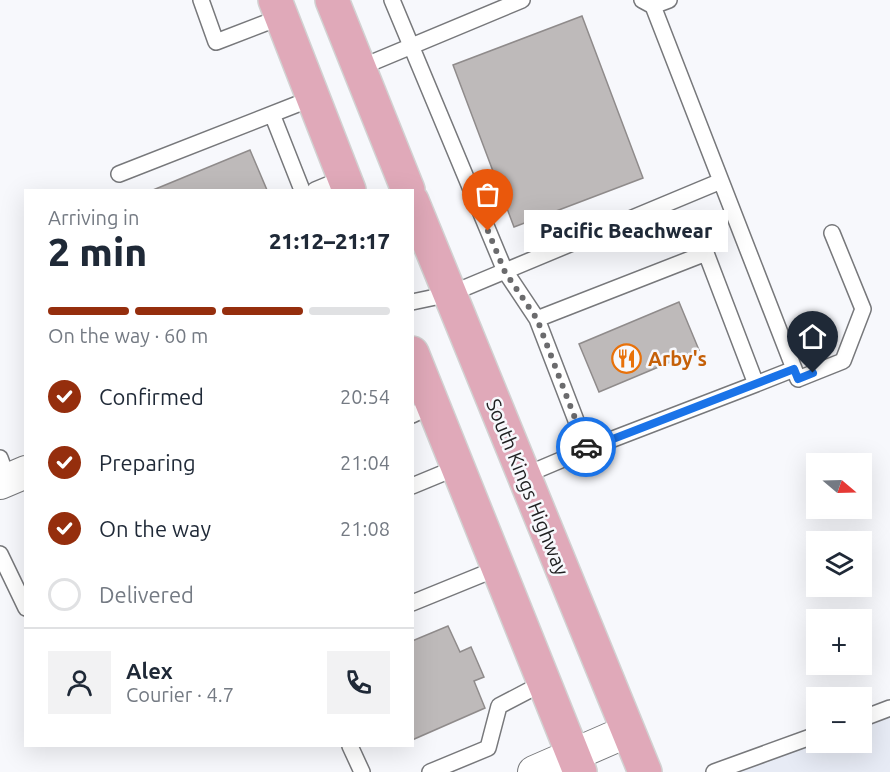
<!DOCTYPE html>
<html lang="en">
<head>
<meta charset="utf-8">
<style>
  body { margin:0; font-family:Ubuntu,sans-serif; background:#f2f2f3; color:#1f2937; height:100vh; display:flex; flex-direction:column; font-size:22px; white-space:nowrap }
  * { box-sizing:border-box; margin:0 }
  p { font-size:20px; color:#747a83 }
  .icon { flex:none; width:33px; height:33px; fill:none; stroke:currentColor; stroke-width:2; stroke-linecap:round; stroke-linejoin:round }
  .map { position:relative; flex:1; overflow:hidden }
  .panel { position:absolute; left:24px; top:189px; width:390px; height:558px; display:flex; flex-direction:column; background:#fff; border-radius:0px; box-shadow:0 6px 24px #0002 }
  .panel>* { flex:none }
  .needle { width:39px; rotate:109deg }
  .controls { position:absolute; left:806px; top:453px; display:grid; gap:12px }
  .controls a { display:grid; place-items:center; width:66px; height:66px; border-radius:0px; background:#fff; box-shadow:0 6px 24px #0002; font-size:30px }
  .pin { position:absolute; display:grid; place-items:center; width:51px; height:51px; color:#fff; margin:-62px -26px; border-radius:50% 50% 50% 0; rotate:-45deg; box-shadow:0 0 6px #0007 }
  .pin .icon { rotate:45deg }
  .courier { position:absolute; display:grid; place-items:center; width:60px; height:60px; margin:-30px; border:4px solid #1a73e8; border-radius:50%; background:#fff; color:#222; box-shadow:0 2px 8px #0007 }
  .bubble { position:absolute; height:42px; border-radius:0px; background:#fff; box-shadow:0 6px 24px #0002; font-size:20px; font-weight:800; line-height:42px; text-align:center }
  .overview em { font-style:normal; font-weight:800 }
  .overview div { display:flex; flex-direction:column-reverse }
  .overview { display:flex; align-items:center; justify-content:space-between; height:102px; padding:0 24px }
  h1 { font-size:39px; font-weight:800; line-height:45px }
  .bar { display:grid; grid-template-columns:repeat(4,1fr); gap:9px 6px; align-content:center; height:72px; padding:0 24px }
  .bar i { height:8px; border-radius:4px; background:#e0e1e3 }
  .bar .selected { background:#952e0d }
  .bar p { grid-column:span 4 }
  .line { display:flex; align-items:center; gap:15px; padding:0 24px; border-top:2px solid #e0e1e3 }
  .line div { flex:1 }
  .round { display:grid; place-items:center; flex:none; width:63px; height:63px; border-radius:0px; background:#f2f2f3 }
  ol { padding:0 24px; list-style:none }
  li { display:flex; align-items:center; gap:18px; height:66px }
  li p { margin-inline-start:auto }
  li .icon { padding:6px; border-radius:50%; background:#952e0d; color:#fff; stroke-width:4 }
  li:last-child { color:#747a83 }
  li i { width:33px; height:33px; border:3px solid #e0e1e3; border-radius:50% }
  .map>svg:first-child { display:block }
  .built { fill:#e7ebf5 }
  .building { fill:#bebaba; stroke:#8f8b8b; stroke-width:1.5 }
  .lines { fill:none; stroke-linecap:round; stroke-linejoin:round }
  .service-casing { stroke:#77787b; stroke-width:18 }
  .minor-casing { stroke:#77787b; stroke-width:34 }
  .primary-casing { stroke:#d2d2d2; stroke-width:36 }
  .service { stroke:#fff; stroke-width:15 }
  .minor { stroke:#fff; stroke-width:32 }
  .primary { stroke:#e0a9b9; stroke-width:33 }
  .done { stroke:#6b6b6d; stroke-width:6; stroke-dasharray:0 10.8 }
  .route { stroke:#1a73e8; stroke-width:8 }
  .labels { text-anchor:middle; dominant-baseline:central; stroke-width:5; stroke-linejoin:round; paint-order:stroke }
  .food-label { font-size:20px; font-weight:bold; fill:#c56008; stroke:#f7f8fc; text-anchor:start }
  .street-label { font-size:20px; fill:#1f1f20; stroke:#f7f8fc }
</style>
</head>
<body>
<div class="map">
<svg width="890" height="772" viewBox="0 0 890 772">
  <rect width="100%" height="100%" fill="#f7f8fc"/>
  <path class="built" d="M890 708V772H714L816 742H861V719Z"/>
  <path class="building" d="M582 16 643 178 514 227 453 65Z
    M250 150 267 190H153Z
    M679 302 699 350 599 392 579 344Z
    M448 626 460 652 471 647 484 677 474 681 485 708 412 740V641Z"/>
  <g class="lines">
    <defs>
      <path id="service" d="M201 0 216 42 281 17
        M392 0 505 271 537 319 587 449 756 384 706 253 537 319
        M642 0 653 6 669 0
        M653 6 798 379 843 361 863 309 832 233
        M359 68 522 0
        M272 114 302 190
        M119 174 313 98
        M315 190 344 178
        M412 302 450 294 721 181
        M756 384 794 369
        M412 415 433 405
        M0 458 8 480
        M523 476 587 449
        M412 486 458 467
        M0 554 26 608
        M412 603 498 568
        M861 719 890 708
        M350 746 362 772
        M430 772 488 748 499 706 543 683
        M714 772 816 735"/>
      <path id="minor" d="M0 483 26 472
        M534 772 628 731"/>
      <path id="primary" d="M275 0 349 190
        M332 0 408 190
        M412 201 645 772
        M412 353 580 772"/>
    </defs>
    <use href="#service" class="service-casing"/>
    <use href="#minor" class="minor-casing"/>
    <use href="#primary" class="primary-casing"/>
    <use href="#service" class="service"/>
    <use href="#minor" class="minor"/>
    <use href="#primary" class="primary"/>
  </g>
  <g class="lines">
    <path class="done" d="M488 231 505 272 537 319 586 447"/>
    <path class="route" d="M586 447 587 449 794 369 798 379 813 373"/>
  </g>
  <defs>
    <symbol id="restaurant-ring" viewBox="-11 -11 22 22"><circle r="9.5" fill="#f7f8fc" stroke="#e8710a" stroke-width="1.5"/><path d="M-5-6h1v4h1v-4h1v4h1v-4h1v5L-1.5 .5V6h-2V.5L-5-1ZM5-6V6H3V1.5H1.5Q1.5-4 5-6Z" fill="#e8710a"/></symbol>
  </defs>
  <g fill-rule="evenodd">
    <use href="#restaurant-ring" x="610" y="342" width="33" height="33"/>
  </g>
  <g class="labels">
    <g class="food-label">
      <text x="648" y="358">Arby's</text>
    </g>
    <g class="street-label">
      <text transform="translate(528 487) rotate(68)">South Kings Highway</text>
    </g>
  </g>
</svg>
<div class="controls">
<a><svg class="needle" viewBox="-14 -14 28 28"><path d="M0-13l5 13h-10z" fill="#e53935"/><path d="M0 13l5-13h-10z" fill="#747a83"/></svg></a>
<a><svg class="icon" aria-label="layers" viewBox="0 0 24 24"><path d="M12 4l9 5-9 5-9-5zM3 14l9 5 9-5"/></svg></a>
<a>+</a>
<a>−</a>
</div>
<div class="pin" style="left:488px;top:231px;background:#ea580c"><svg class="icon" aria-label="bag" viewBox="0 0 24 24"><path d="M5 8h14l-1 12H6zM9 8a3 3 0 0 1 6 0"/></svg></div>
<div class="pin" style="left:813px;top:373px;background:#1f2937"><svg class="icon" aria-label="home" viewBox="0 0 24 24"><path d="M3 11l9-7 9 7M6 9v11h12V9"/></svg></div>
<div class="courier" style="left:586px;top:447px"><svg class="icon" aria-label="car" viewBox="0 0 24 24"><path d="M5 17H2v-5l4-1 3-4h7l3 4 3 1v5h-3M9 17h6M6 11h13"/><circle cx="7" cy="17" r="2"/><circle cx="17" cy="17" r="2"/></svg></div>
<div class="bubble" style="left:524px;top:210px;width:204px">Pacific Beachwear</div>
<section class="panel">
<div class="overview"><div><h1>2 min</h1><p>Arriving in</p></div><em>21:12–21:17</em></div>
<div class="bar"><i class="selected"></i><i class="selected"></i><i class="selected"></i><i></i><p>On the way · 60 m</p></div>
<ol>
<li><svg class="icon" aria-label="check" viewBox="0 0 24 24"><path d="M5 12l5 5 9-10"/></svg>Confirmed<p>20:54</p></li>
<li><svg class="icon" aria-label="check" viewBox="0 0 24 24"><path d="M5 12l5 5 9-10"/></svg>Preparing<p>21:04</p></li>
<li><svg class="icon" aria-label="check" viewBox="0 0 24 24"><path d="M5 12l5 5 9-10"/></svg>On the way<p>21:08</p></li>
<li><i></i>Delivered</li>
</ol>
<div class="line" style="height:108px"><a class="round"><svg class="icon" aria-label="person" viewBox="0 0 24 24"><circle cx="12" cy="8" r="4"/><path d="M4 21q1-7 8-7t8 7"/></svg></a><div><b>Alex</b><p>Courier · 4.7</p></div><a class="round"><svg class="icon" aria-label="phone" viewBox="0 0 24 24"><path d="M5 4h4l2 5-3 2q2 4 5 5l2-3 5 2v4C11 20 4 13 5 4z"/></svg></a></div>
</section>
</div>
</body>
</html>
